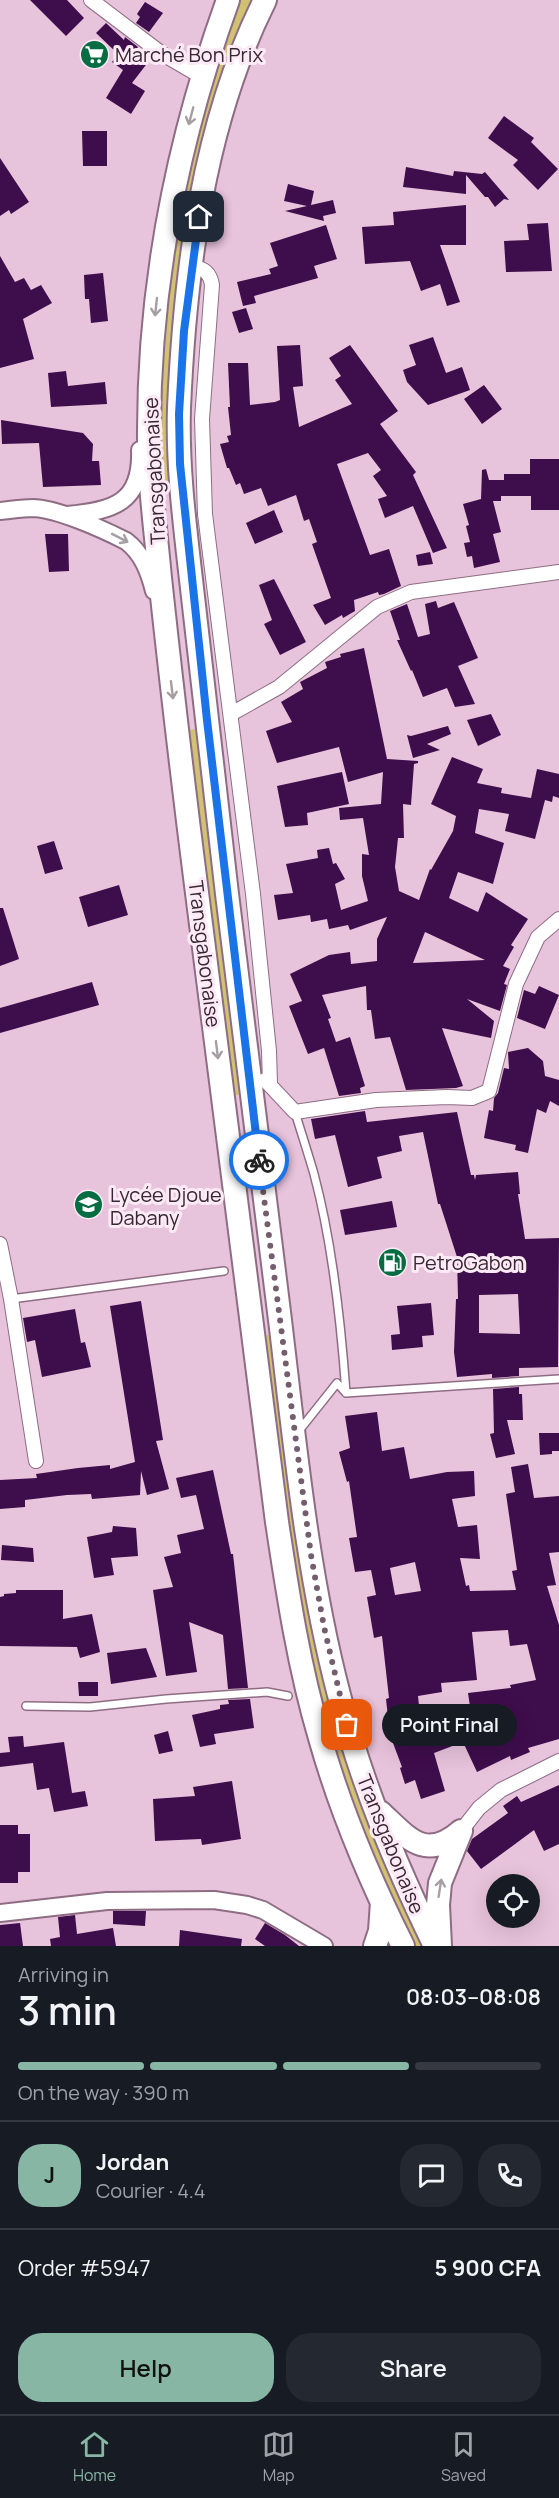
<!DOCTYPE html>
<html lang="en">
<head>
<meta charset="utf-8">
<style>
  body { margin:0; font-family:Manrope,sans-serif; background:#242831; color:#f1f3f6; height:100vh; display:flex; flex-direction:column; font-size:22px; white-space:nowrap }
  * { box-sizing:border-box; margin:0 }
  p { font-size:20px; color:#9ea1a6 }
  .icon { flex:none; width:33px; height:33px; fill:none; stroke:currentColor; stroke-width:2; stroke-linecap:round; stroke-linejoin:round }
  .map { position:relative; height:1946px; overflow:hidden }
  .details { display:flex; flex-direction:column; background:#171b24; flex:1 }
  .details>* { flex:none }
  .controls { position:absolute; left:486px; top:1874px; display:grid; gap:12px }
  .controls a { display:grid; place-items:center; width:54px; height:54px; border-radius:50%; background:#171b24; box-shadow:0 6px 24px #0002; font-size:30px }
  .pin { position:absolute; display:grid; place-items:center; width:51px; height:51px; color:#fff; margin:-26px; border-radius:12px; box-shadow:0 3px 9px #0006 }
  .courier { position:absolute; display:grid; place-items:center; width:60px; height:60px; margin:-30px; border:4px solid #1a73e8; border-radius:50%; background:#fff; color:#222; box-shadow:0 2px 8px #0007 }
  .bubble { position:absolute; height:42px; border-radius:21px; background:#171b24; box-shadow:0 6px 24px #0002; font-size:20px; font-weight:600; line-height:42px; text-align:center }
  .summary em { font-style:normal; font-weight:600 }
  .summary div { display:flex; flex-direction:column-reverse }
  .summary { display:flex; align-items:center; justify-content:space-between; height:102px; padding:0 18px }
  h1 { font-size:39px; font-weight:600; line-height:45px }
  .bar { display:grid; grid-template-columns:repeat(4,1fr); gap:9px 6px; align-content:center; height:72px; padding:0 18px }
  .bar i { height:8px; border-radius:4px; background:#363941 }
  .bar .active { background:#87b6a5 }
  .bar p { grid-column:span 4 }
  .line { display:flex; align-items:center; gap:15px; padding:0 18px; border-top:2px solid #363941 }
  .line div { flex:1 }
  .round { display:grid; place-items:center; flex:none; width:63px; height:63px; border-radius:24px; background:#242831 }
  .button { display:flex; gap:12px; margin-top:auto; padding:12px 18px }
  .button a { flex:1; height:69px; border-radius:24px; background:#87b6a5; color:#111; font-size:24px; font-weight:600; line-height:69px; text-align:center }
  .button a+a { background:#242831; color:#f1f3f6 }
  .menu { display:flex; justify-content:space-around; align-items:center; height:84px; border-top:2px solid #363941; background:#171b24; font-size:16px; color:#9ea1a6 }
  .menu a { display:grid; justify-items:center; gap:3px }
  .menu .active { color:#87b6a5 }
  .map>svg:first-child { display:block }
  .green { fill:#d1c173 }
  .building { fill:#3e0d4b; fill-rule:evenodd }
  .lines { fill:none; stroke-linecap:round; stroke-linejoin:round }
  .service-casing { stroke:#8e6d84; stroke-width:10 }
  .minor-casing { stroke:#8e6d84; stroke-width:16 }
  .tertiary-casing { stroke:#8e6d84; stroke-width:20 }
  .trunk-casing { stroke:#8e6d84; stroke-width:26 }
  .service { stroke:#fff; stroke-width:7 }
  .minor { stroke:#fff; stroke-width:14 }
  .tertiary { stroke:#fff; stroke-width:16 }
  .trunk { stroke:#fff; stroke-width:22 }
  .oneway { stroke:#a59ea3 }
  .done { stroke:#745e6e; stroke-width:6; stroke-dasharray:0 10.8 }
  .route { stroke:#1a73e8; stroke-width:8 }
  .labels { text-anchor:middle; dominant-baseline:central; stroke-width:6; stroke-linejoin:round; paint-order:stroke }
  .poi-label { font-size:20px; fill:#362832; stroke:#fdeaf6; text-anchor:start }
  .street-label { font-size:20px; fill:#362832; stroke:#fdeaf6 }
</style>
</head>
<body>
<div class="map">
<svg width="559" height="1946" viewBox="0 0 559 1946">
  <rect width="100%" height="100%" fill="#e8c3dc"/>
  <path class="green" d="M240 0H253L240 26 214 100 176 298 169 386 170 478 167 483H162C157 428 160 379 165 324 176 210 200 107 240 0Z
    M195 729 200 754 241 1094 232 1096 189 730Z
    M271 1334 353 1777 387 1871 423 1946H414C368 1860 334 1764 313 1669 288 1560 278 1447 264 1336Z"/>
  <path class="building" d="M30 0H67L84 18 66 36Z
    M145 2 163 13 149 32 136 23 140 17 137 14Z
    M106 23 124 40 125 37 138 47 136 50 149 61 132 83 145 91 131 114 106 98 123 70 112 62 118 54 96 33Z
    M504 116 534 138 531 142 558 169 538 190 513 165 518 160 488 138Z
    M82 131H107V166H83Z
    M0 158 29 202 11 214 9 210 0 216Z
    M406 167 453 176 454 171 482 174 485 172 509 200 504 199 495 207 488 197H485L466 175V194L403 187Z
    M288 184 314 191 311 205 333 200 336 213 323 216 324 221 285 211 307 206 284 201Z
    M466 205V245H440L460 302 447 306 440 284 421 291 410 261 365 264 362 227 394 225 393 212Z
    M548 223 552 271 506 272 504 241 529 240 527 224Z
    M326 225 337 259 314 266 318 278 254 296 256 303 243 306 237 282 271 274 269 269 278 266 270 243Z
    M0 256 15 282 24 278 31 290 41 285 52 303 23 319 34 359 0 368Z
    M103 273 108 321 91 323 89 299H85L84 275Z
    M246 308 253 329 239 333 232 312Z
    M433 337 446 373 462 367 470 390 428 405 407 382 403 370 416 365 409 345Z
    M300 345 303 386 293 387 299 427 352 404 335 380 341 376 329 358 350 345 398 411 380 424 416 472 413 475 447 548 433 553 413 506 385 518 378 499 387 496 373 476 381 470 368 453 337 464 370 555 389 549 401 586 384 594 379 595 378 592 354 600 355 611 343 618 342 615 325 625 313 605 331 598 312 544 317 542 309 519 304 521 296 495 268 506 261 488 244 494 240 483 236 485 229 468H227L220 444 229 442 227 436 231 435 228 407H230L228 363H248L250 405 275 402 280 400 277 346Z
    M66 371 68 386 105 382 107 404 51 407 48 373Z
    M484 385 502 409 482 424 464 399Z
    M1 420 83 433 93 444 92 461H99L101 485 43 487 39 443 2 444Z
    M530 459H559V510H531V496H501V501H493L501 532 493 534 500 562 474 568 472 556 467 557 464 543 470 542 466 526 469 525 463 504 481 499 482 470 486 469 489 480H504V474H530Z
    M274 510 283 532 255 544 246 523Z
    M45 534H68L69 571 49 572Z
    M430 552 433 564 418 566 416 555Z
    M274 579 306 642 280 655 264 624 272 620 259 585Z
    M436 601 438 608 454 602 478 658 458 666 475 704 455 707 447 688 423 697 412 670 411 671 397 640H400L390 611 407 604 418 637 430 634 425 604Z
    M364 648 387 759 418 761V763L414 764 411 805 403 804 404 838H398L395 867 399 891 419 900 430 869 431 870 453 831 456 816 431 804 452 757 483 769 477 783 502 788 501 793 531 798 537 769 559 774V798L553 796 552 802 545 800 535 839 505 831 509 814 479 809 475 833 504 843 493 884 458 872 449 898 478 912 486 892 528 919 511 945 514 947 503 966 510 969 504 984 507 985 500 1011 467 999 494 1021 491 1038 442 1028 463 1086 456 1088 406 1090 390 1037 375 1039 371 1010H367L366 986 322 995 331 1018 328 1019 336 1042 350 1037 365 1086 360 1088 361 1093 339 1096 324 1048 308 1054 289 1006 302 1001 290 974 329 955 350 952 351 964 377 961V939L387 917 350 930 348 925 329 929 327 919 311 922 310 915 278 920 274 895 293 893 286 864 318 858 317 850 329 848 333 864 336 863 345 879 335 884 341 910 368 901 362 876V854L369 855 363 818 340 820 339 808 381 804 383 772 348 782 339 747 277 763 266 731 292 722 281 702 303 689 300 682 327 668 325 662 341 657 340 654ZM425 932 485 960 413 963Z
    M491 714 501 735 478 746 467 720Z
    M448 726 451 734 427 744 440 750 413 758 407 735 411 736Z
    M342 772 349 804 307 813 308 825 285 827 277 786Z
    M54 841 63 869 45 874 37 846Z
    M119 885 128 915 88 927 79 897Z
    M0 908H3L19 959 0 966Z
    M92 982 99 1005 0 1033V1008Z
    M539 986 559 995 545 1029 517 1018 524 990 535 994Z
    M528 1048 543 1061 545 1076 559 1080V1106L550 1101 546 1113 537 1109 528 1153 515 1150 516 1145 484 1138 489 1110 493 1111 494 1098 498 1093 504 1068 509 1069 508 1052Z
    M365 1111 367 1122 457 1112 471 1175H474L475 1180 476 1175 518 1172 520 1194H518L525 1239 559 1238 558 1367 519 1368V1376L492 1378V1374L457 1377 454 1352 456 1299H458L457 1257 440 1204H438L423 1132 399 1136 402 1151 377 1157 382 1178 348 1187 335 1135 315 1139 311 1119ZM518 1294 520 1334 479 1333V1295Z
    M392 1201 397 1227 345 1235 340 1210Z
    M141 1301 163 1440 156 1441 169 1489 147 1495 141 1471 140 1495 92 1499 91 1494 67 1495 25 1500V1507L0 1509V1480L37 1478 36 1474 78 1468 110 1465V1469L135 1462 110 1306Z
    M431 1303 434 1335 422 1336 423 1347 392 1350 391 1335 400 1334 397 1306Z
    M75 1309 81 1343 85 1342 91 1367 42 1377 35 1340 27 1342 23 1318Z
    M519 1387V1394H522L523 1420H507L515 1454 496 1458 490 1434 494 1433 493 1389Z
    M377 1412 382 1451 404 1447 410 1479 447 1472 474 1471 475 1496 452 1499 458 1527 477 1525 480 1559 460 1558 466 1586 469 1585 470 1591 516 1590 512 1571 517 1570 506 1494 515 1492 511 1467 528 1464 534 1498 559 1496V1552L549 1553 556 1585 547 1586 559 1625V1739L528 1748 530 1752 511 1760 510 1756 477 1772 463 1742 434 1753 445 1791 421 1799 415 1780 405 1784 400 1768 402 1767 390 1735 386 1699 389 1698 382 1636 374 1638 367 1597 376 1595 371 1570 355 1572 349 1538 357 1537 349 1481 347 1482 339 1452 350 1448 345 1416ZM415 1562 421 1591 395 1595 390 1568ZM508 1630 510 1646 527 1644 536 1680 510 1685 511 1688 468 1693 472 1720 448 1723 422 1733 418 1696 442 1692 441 1683 477 1680 472 1632Z
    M539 1433H559V1451H552V1454L540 1455Z
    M213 1470 231 1554H233L248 1688 228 1689 223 1635 189 1622 197 1672 166 1676 153 1590 173 1587 164 1557 181 1553 177 1535 204 1529 196 1495 181 1498 176 1478Z
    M113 1526 136 1528 138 1556 111 1558 114 1575 94 1578 87 1537 112 1532Z
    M2 1545 33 1548 34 1562 1 1560Z
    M16 1590H63V1619L92 1614 100 1652 80 1658 77 1647 0 1646V1597L4 1596V1594L16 1593Z
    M146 1648 157 1677 111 1684 107 1653Z
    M78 1682H98V1696H79Z
    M250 1699 254 1728 214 1734 216 1744 200 1747 192 1715 220 1709V1705L229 1704 228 1700Z
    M168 1731 173 1751 159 1754 154 1735Z
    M23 1736 24 1747 64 1742 72 1793 85 1791 88 1806 54 1812 49 1788 37 1790 33 1763 0 1767V1753L10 1752 8 1737Z
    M232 1781 241 1839 202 1845 201 1839 155 1841 153 1799 195 1796 193 1787Z
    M559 1785V1844L544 1851 534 1830 481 1869 467 1851 472 1839 508 1813 503 1806 517 1796 521 1802Z
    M0 1825H18V1834H30V1872H18V1883H0Z
    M113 1911H146L145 1926 113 1924Z
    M75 1915 77 1934 113 1928 116 1946H51L50 1939 60 1937 58 1917Z
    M20 1923 23 1946H0V1925Z
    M265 1923 285 1935 299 1946H265L255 1939Z
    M180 1930 242 1939 241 1946H179Z"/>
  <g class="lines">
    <defs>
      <path id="service" d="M295 1112C301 1132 308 1153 314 1174 332 1241 341 1323 346 1393L337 1383 298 1432
        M11 1299 224 1271
        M346 1393 559 1379
        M26 1706 90 1707 166 1699 267 1692 288 1696"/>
      <path id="minor" d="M91 0 161 53 202 77
        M192 266C204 269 210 272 212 285L202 419 205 514 253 894 269 1051 270 1084
        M231 714 279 687 377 607 411 592 559 572
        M265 1080 295 1112 376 1100 447 1097 472 1098 489 1091 516 984 538 937 559 919
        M0 1244 11 1299 36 1461
        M461 1831 479 1808 501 1790 559 1761"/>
      <path id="tertiary" d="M0 511C11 510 22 508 33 508 58 509 102 529 126 541 142 553 149 571 154 591
        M67 515C113 511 142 503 140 450
        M0 1913 107 1901 214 1900 247 1905 263 1910 324 1946"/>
      <path id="trunk" d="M228 0C177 141 148 288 149 439 149 486 156 532 160 578 171 680 183 783 196 885 222 1098 250 1310 277 1522 288 1595 299 1667 320 1738 340 1809 370 1880 403 1946
        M265 0C203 124 185 271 179 408 177 471 186 534 193 597 204 696 216 795 227 894 244 1036 262 1178 280 1320 295 1445 307 1573 339 1695 361 1783 396 1865 435 1946
        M380 1812C408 1838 425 1862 461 1831
        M375 1946 380 1931 382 1902
        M440 1946 438 1905 440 1883 461 1831"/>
    </defs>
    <use href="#service" class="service-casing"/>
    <use href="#minor" class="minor-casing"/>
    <use href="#tertiary" class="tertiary-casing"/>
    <use href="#trunk" class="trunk-casing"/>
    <use href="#service" class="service"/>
    <use href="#minor" class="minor"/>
    <use href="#tertiary" class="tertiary"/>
    <use href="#trunk" class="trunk"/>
  </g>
  <defs><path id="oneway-shaft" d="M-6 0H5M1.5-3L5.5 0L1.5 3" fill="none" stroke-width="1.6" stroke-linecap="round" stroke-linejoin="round" transform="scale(1.5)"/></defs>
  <g class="oneway">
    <use href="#oneway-shaft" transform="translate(191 116) rotate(105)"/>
    <use href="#oneway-shaft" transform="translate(156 307) rotate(96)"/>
    <use href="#oneway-shaft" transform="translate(120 538) rotate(27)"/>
    <use href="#oneway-shaft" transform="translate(172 690) rotate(83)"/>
    <use href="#oneway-shaft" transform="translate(217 1050) rotate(83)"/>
    <use href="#oneway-shaft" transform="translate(440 1888) rotate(-81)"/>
  </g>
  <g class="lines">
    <path class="done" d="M259 1160 311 1555 324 1627 347 1725"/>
    <path class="route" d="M199 217 184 331 179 414 180 464 207 720 259 1160"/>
  </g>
  <defs>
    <symbol id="supermarket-disc" viewBox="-11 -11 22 22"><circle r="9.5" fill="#066c42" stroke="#fdeaf6"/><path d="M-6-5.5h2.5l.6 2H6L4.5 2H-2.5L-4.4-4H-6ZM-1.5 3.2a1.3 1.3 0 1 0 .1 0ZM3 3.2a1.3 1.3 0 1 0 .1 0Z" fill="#fff"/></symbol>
    <symbol id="school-disc" viewBox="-11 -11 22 22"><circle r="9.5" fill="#066c42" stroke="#fdeaf6"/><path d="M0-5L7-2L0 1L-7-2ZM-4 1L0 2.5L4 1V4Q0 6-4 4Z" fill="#fff"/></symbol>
    <symbol id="fuel-disc" viewBox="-11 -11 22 22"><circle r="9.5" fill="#066c42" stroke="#fdeaf6"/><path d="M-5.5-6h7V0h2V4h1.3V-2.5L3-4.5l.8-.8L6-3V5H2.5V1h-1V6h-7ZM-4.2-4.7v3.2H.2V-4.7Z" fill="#fff"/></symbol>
  </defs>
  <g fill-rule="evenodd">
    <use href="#supermarket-disc" x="78" y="38" width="33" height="33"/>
    <use href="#school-disc" x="72" y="1188" width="33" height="33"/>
    <use href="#fuel-disc" x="376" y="1246" width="33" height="33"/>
  </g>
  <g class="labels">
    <g class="poi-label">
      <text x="115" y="54">Marché Bon Prix</text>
      <text x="110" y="1194">Lycée Djoue<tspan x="110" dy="23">Dabany</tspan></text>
      <text x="413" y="1262">PetroGabon</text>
    </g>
    <g class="street-label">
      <text transform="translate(154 471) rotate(-93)">Transgabonaise</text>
      <text transform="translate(205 954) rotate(83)">Transgabonaise</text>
      <text transform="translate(391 1844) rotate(68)">Transgabonaise</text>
    </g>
  </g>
</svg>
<div class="controls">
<a><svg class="icon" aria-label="locate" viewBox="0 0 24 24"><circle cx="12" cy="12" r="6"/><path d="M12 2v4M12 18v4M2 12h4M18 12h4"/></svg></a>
</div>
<div class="pin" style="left:347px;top:1725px;background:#ea580c"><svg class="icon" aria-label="bag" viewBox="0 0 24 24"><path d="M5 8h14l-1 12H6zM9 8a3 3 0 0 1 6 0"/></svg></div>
<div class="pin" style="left:199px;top:217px;background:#1f2937"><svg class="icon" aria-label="home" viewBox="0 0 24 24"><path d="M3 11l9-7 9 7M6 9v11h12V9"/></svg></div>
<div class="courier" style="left:259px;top:1160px"><svg class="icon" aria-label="bike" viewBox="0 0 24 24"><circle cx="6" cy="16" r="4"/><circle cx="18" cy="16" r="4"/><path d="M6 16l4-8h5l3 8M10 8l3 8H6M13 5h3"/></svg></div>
<div class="bubble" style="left:382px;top:1704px;width:135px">Point Final</div>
</div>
<section class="details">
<div class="summary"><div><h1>3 min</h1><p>Arriving in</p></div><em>08:03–08:08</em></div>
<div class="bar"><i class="active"></i><i class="active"></i><i class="active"></i><i></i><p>On the way · 390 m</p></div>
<div class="line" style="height:108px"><b class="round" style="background:#87b6a5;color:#111">J</b><div><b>Jordan</b><p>Courier · 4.4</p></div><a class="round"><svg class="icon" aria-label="chat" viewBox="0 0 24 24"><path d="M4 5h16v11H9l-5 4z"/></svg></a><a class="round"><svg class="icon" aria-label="phone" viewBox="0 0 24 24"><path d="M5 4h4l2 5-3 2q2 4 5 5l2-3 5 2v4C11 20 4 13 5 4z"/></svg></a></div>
<div class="line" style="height:78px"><div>Order #5947</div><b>5 900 CFA</b></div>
<div class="button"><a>Help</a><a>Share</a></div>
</section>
<nav class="menu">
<a class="active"><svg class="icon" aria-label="home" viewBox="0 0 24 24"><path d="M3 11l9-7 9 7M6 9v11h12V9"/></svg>Home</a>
<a><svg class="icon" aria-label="map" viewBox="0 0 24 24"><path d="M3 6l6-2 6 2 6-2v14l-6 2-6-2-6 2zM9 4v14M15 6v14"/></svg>Map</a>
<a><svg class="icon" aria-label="saved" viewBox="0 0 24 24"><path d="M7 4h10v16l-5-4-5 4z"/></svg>Saved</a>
</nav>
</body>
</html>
